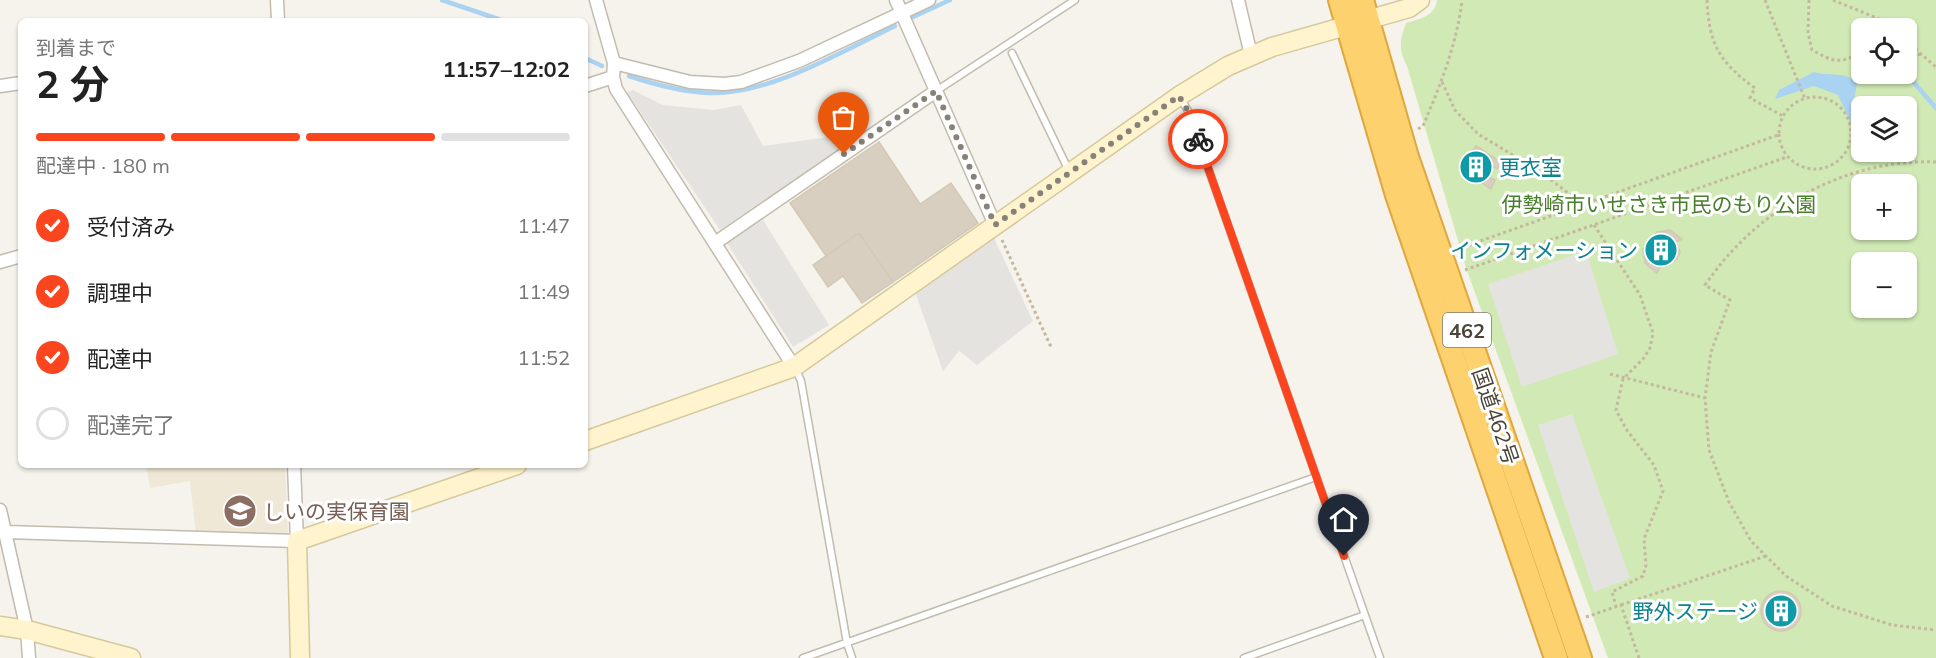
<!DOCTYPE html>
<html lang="ja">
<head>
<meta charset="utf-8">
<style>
  body { margin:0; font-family:Mulish,"Noto Sans JP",sans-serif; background:#f2f2f2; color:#222; height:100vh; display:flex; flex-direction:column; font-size:22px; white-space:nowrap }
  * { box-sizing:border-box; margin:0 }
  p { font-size:20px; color:#767676 }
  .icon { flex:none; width:33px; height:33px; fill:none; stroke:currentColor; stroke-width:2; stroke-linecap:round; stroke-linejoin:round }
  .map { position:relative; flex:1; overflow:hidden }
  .sheet { position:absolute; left:18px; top:18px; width:570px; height:450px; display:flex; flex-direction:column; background:#fff; border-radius:9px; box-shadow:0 2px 4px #0004 }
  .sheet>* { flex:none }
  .controls { position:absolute; left:1851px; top:18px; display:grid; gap:12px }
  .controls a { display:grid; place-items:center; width:66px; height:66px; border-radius:9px; background:#fff; box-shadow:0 2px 4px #0004; font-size:30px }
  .pin { position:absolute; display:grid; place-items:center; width:51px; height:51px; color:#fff; margin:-62px -26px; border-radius:50% 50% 50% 0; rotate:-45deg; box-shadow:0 0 6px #0007 }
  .pin .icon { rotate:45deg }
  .courier { position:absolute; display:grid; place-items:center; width:60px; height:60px; margin:-30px; border:4px solid #fa451f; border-radius:50%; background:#fff; color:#222; box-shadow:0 2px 8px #0007 }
  .headline em { font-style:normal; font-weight:700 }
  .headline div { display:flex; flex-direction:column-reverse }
  .headline { display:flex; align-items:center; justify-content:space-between; height:102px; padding:0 18px }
  h1 { font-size:39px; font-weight:700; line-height:45px }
  .bar { display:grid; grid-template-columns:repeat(4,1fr); gap:9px 6px; align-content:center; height:72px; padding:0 18px }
  .bar i { height:8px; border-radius:4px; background:#e0e0e0 }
  .bar .on { background:#fa451f }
  .bar p { grid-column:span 4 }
  ol { padding:0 18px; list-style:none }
  li { display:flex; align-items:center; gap:18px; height:66px }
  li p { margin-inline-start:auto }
  li .icon { padding:6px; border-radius:50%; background:#fa451f; color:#fff; stroke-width:4 }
  li:last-child { color:#767676 }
  li i { width:33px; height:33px; border:3px solid #e0e0e0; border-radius:50% }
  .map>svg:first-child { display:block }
  .education { fill:#efe8d6 }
  .green { fill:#d1eab5; fill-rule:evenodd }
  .parking { fill:#e5e3e0 }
  .water { fill:#aad2f1 }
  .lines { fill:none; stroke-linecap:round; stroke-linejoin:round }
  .stream { stroke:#aad2f1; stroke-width:4.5 }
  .building { fill:#d8cfc1; stroke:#d3c8b4; stroke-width:1.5 }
  .lane-casing { stroke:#c2bbae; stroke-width:9 }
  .street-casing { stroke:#c2bbae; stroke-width:15 }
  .secondary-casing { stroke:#d5c89b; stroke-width:21 }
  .highway-casing { stroke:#dfa73d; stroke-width:26 }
  .path { stroke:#c4b89f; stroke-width:3; stroke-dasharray:3 3; stroke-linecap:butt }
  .lane { stroke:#fff; stroke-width:6 }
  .street { stroke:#fff; stroke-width:12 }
  .secondary { stroke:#fff4cd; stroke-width:18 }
  .highway { stroke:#fed16f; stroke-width:22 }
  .done { stroke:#878178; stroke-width:6; stroke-dasharray:0 10.8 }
  .route { stroke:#fa451f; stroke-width:8 }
  .labels { text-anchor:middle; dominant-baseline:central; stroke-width:6; stroke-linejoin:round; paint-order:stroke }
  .shield { fill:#fff; stroke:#817c74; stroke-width:1.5 }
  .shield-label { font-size:20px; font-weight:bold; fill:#4b4439 }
  .culture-label { font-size:21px; fill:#0d838f; stroke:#fff; text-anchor:end }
  .park-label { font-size:21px; fill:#487e2b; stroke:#fff }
  .street-label { font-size:21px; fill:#4b4439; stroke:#fff }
  .education-label { font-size:21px; fill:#785e54; stroke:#fff; text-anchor:start }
</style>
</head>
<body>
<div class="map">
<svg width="1936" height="658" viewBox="0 0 1936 658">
  <rect width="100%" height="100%" fill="#f6f3ec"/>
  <path class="education" d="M146 465H285L288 536 196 534 190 481 150 488Z"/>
  <path class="green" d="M1437 0H1936V658H1608L1466 268 1407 66C1398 49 1400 40 1406 23 1420 19 1435 16 1437 0ZM1862 28H1906V74H1862ZM1862 106H1906V152H1862ZM1862 184H1906V230H1862ZM1862 262H1906V308H1862Z"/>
  <path class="parking" d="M633 90 663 105 714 110 741 105 763 146 865 132 720 230 627 92Z
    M763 220 829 325 793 347 727 243Z
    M993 236 1033 321 977 365 959 351 943 371 915 292Z
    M1586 251 1618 354 1522 387 1488 284Z
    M1572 414 1630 578 1594 592 1538 425Z"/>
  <path class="water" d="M1814 72C1830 77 1846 70 1857 84L1854 99 1861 118V139L1852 138V126L1838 95 1814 86 1775 99 1779 90Z"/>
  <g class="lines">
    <path class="stream" d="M442 0 504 21
      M913 17 950 0
      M585 58 602 66
      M1892 74 1910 78 1936 108
      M629 76C656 85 682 92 710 93 769 95 843 51 895 26
      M1854 81 1867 74"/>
  </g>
  <path class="building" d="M879 142 920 204 951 183 978 223 893 282 859 233 826 256 790 203Z
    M1476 146 1502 163 1497 169 1491 165 1483 174 1495 180 1491 189 1462 169 1466 163 1471 166 1477 157 1470 153Z
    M1670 230 1682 239 1676 242 1680 252 1677 259 1673 262 1667 266 1661 265 1657 273 1645 263 1643 249 1657 232Z
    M859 233 893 282 862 303 843 276 828 287 813 265Z
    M1761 611a20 20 0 1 1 40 0a20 20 0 1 1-40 0Z"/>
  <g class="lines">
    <defs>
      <path id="lane" d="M1012 53 1069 171
        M936 91 1075 0
        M1180 97 1188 111 1380 658
        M795 368 801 381 847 643 852 658
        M803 658 1316 477
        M1244 658 1365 615"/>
      <path id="street" d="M277 0 278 21
        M596 0 614 63 613 77 616 89 794 367
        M896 0 995 225
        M1238 0 1251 55
        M614 63 690 82 724 84 741 82 799 61 929 0
        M0 86 21 83
        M585 86 613 77
        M715 243 936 91
        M0 262 21 256
        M0 510 27 630 29 658
        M6 532 297 541 294 465"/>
      <path id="secondary" d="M585 441 794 367 1179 96 1228 66 1272 47 1409 8 1420 0
        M0 626 27 630 131 658
        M300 658 297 541 517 465"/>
      <path id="highway" d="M1340 0 1397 195 1556 658
        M1362 0 1407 157 1580 658"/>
    </defs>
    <use href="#lane" class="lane-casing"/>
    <use href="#street" class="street-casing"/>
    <use href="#secondary" class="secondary-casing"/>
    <use href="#highway" class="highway-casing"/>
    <path class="path" d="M1707 0C1709 44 1719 62 1755 88L1750 98 1783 116
      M1765 0 1805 99
      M1809 0 1808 33 1812 50C1834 62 1840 65 1862 51
      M1833 0 1884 21 1893 28
      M1906 41 1936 67
      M1906 57 1922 54
      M1442 82 1455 110 1478 134 1541 172 1582 204
      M1779 133a36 36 0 1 1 72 0a36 36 0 1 1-72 0Z
      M1418 129 1423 126C1440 86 1457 44 1462 0
      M1936 162C1859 159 1786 194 1734 249 1723 260 1714 273 1705 285L1730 300 1711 352 1705 398 1709 450 1729 502 1751 541 1786 576 1832 606 1892 625 1936 630
      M1594 225 1640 295 1653 333 1650 348 1643 359 1623 379 1616 410 1626 429 1654 465 1663 491 1644 539 1646 565 1643 576 1612 592 1616 606
      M1002 240 1051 347
      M1458 249 1778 135
      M1465 270 1787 157
      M1610 374 1705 398
      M1621 605 1766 556
      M1586 617 1621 605 1639 658"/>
    <use href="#lane" class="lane"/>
    <use href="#street" class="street"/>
    <use href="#secondary" class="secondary"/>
    <use href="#highway" class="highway"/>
  </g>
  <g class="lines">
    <path class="done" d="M844 154 936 91 995 225 1179 96 1188 111 1198 139"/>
    <path class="route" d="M1198 139 1344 556"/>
  </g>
  <defs>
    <symbol id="building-disc" viewBox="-11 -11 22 22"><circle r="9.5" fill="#0f9aa8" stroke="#fff"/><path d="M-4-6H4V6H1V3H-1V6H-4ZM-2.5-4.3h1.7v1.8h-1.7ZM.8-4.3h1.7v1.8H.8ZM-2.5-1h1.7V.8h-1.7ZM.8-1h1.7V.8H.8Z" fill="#fff"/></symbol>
    <symbol id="school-disc" viewBox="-11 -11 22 22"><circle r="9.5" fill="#8d6e63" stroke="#fff"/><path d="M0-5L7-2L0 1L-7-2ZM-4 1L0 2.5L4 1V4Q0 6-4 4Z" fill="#fff"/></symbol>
  </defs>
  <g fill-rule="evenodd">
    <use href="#building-disc" x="1457" y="148" width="38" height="38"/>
    <use href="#building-disc" x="1642" y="231" width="38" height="38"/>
    <use href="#school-disc" x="221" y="492" width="38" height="38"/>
    <use href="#building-disc" x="1762" y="592" width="38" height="38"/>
  </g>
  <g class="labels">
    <rect class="shield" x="1443" y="313" width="48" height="34" rx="4.5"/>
    <g class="shield-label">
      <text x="1467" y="330">462</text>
    </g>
    <g class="culture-label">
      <text x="1499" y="167" text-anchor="start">更衣室</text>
      <text x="1638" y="250">インフォメーション</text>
      <text x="1758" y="611">野外ステージ</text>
    </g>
    <g class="park-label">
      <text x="1659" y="204">伊勢崎市いせさき市民のもり公園</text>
    </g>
    <g class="street-label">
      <text transform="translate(1496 416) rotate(71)">国道462号</text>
    </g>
    <g class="education-label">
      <text x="263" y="511">しいの実保育園</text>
    </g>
  </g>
</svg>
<div class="controls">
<a><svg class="icon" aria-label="locate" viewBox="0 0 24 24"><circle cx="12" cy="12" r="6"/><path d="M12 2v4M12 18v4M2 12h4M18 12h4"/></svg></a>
<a><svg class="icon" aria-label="layers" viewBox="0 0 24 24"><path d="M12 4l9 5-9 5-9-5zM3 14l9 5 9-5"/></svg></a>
<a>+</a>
<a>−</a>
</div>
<div class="pin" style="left:844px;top:154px;background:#ea580c"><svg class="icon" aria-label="bag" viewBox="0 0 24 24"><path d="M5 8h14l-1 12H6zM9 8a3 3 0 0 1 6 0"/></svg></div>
<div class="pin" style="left:1344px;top:556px;background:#1f2937"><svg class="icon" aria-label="home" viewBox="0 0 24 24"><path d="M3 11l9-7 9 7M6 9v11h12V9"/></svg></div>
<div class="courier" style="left:1198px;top:139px"><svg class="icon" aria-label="bike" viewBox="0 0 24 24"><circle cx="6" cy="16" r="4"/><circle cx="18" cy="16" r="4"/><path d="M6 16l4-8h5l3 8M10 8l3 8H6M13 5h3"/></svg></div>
<section class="sheet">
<div class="headline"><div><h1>2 分</h1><p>到着まで</p></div><em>11:57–12:02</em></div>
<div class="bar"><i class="on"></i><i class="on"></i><i class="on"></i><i></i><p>配達中 · 180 m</p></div>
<ol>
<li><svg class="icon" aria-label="check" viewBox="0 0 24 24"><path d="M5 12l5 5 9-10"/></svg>受付済み<p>11:47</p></li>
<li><svg class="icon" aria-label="check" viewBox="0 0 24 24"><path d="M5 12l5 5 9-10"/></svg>調理中<p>11:49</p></li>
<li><svg class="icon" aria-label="check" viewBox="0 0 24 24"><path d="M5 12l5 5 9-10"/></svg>配達中<p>11:52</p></li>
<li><i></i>配達完了</li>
</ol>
</section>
</div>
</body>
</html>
